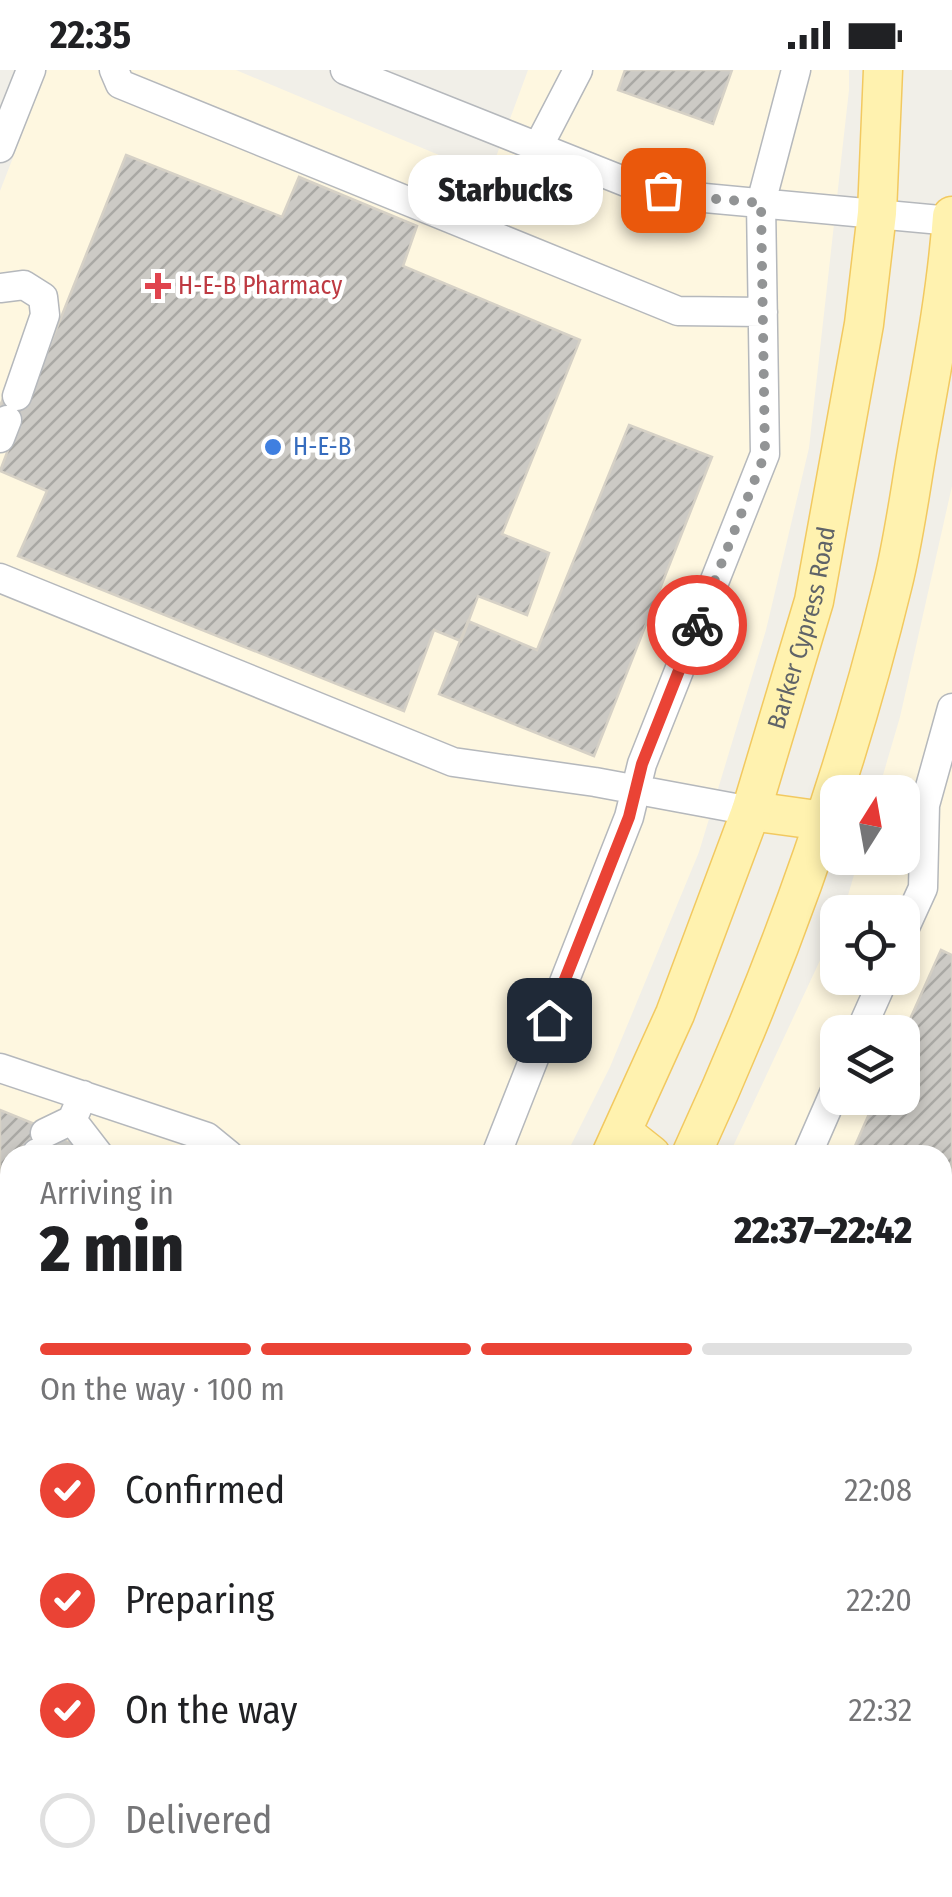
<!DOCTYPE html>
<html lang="en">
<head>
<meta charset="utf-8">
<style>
  body { margin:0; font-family:"Fira Sans Condensed",sans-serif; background:#f6f6f6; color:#202124; height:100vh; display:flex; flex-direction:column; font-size:38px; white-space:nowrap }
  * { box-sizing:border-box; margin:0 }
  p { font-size:32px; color:#757577 }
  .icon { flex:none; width:55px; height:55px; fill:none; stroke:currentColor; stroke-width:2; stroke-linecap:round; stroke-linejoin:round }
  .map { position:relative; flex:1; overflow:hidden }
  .drawer { position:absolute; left:0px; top:1075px; width:952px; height:752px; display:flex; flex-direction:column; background:#fff; border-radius:30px 30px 0 0; box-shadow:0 5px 15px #0003 }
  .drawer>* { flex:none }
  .needle { width:65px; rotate:11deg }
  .controls { position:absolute; left:820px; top:705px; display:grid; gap:20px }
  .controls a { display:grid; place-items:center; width:100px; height:100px; border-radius:20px; background:#fff; box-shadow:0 5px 15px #0003; font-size:50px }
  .pin { position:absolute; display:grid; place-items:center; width:85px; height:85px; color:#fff; margin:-42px; border-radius:20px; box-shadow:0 5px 15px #0006 }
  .courier { position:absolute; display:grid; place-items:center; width:100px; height:100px; margin:-50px; border:8px solid #ea4335; border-radius:50%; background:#fff; color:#222; box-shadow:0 2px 12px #0007 }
  .bubble { position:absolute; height:70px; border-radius:30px; background:#fff; box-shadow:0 5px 15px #0003; font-size:32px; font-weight:800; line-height:70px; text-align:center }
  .head em { font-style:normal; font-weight:800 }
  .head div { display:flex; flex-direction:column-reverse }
  .head { display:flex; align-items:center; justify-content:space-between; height:170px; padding:0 40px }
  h1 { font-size:65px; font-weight:800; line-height:75px }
  .bar { display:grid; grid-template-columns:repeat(4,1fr); gap:15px 10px; align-content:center; height:120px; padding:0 40px }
  .bar i { height:12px; border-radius:8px; background:#e0e0e0 }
  .bar .current { background:#ea4335 }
  .bar p { grid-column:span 4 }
  ol { padding:0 40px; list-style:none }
  li { display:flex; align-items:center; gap:30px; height:110px }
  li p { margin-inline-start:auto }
  li .icon { padding:10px; border-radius:50%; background:#ea4335; color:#fff; stroke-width:4 }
  li:last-child { color:#757577 }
  li i { width:55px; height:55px; border:5px solid #e0e0e0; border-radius:50% }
  .status { display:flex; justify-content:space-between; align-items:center; height:70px; padding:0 50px; background:#fff; direction:ltr }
  .status svg { height:28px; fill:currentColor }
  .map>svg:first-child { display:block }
  .commercial { fill:#fef7e0; fill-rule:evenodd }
  .grass { fill:#c5e8c5 }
  .water { fill:url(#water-ripples) }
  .building { fill:url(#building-hatch); stroke:#d6d1c6; stroke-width:2.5 }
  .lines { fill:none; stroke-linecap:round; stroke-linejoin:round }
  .minor-tunnel { stroke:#ccccc8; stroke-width:28; stroke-dasharray:28 14; stroke-linecap:butt }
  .minor-casing { stroke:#b5b8bc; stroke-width:31 }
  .major-casing { stroke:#f2c960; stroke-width:41 }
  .minor { stroke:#fff; stroke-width:28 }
  .major { stroke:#fff2af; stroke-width:38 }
  .done { stroke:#929495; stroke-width:10; stroke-dasharray:0 18 }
  .route { stroke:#ea4335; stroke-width:12 }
  .health-dot { fill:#e0444e; stroke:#fff; stroke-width:4 }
  .shop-dot { fill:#3f7fe0; stroke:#fff; stroke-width:4 }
  .labels { text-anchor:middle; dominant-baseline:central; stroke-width:9; stroke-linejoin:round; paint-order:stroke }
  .health-label { font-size:25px; fill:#be3a42; stroke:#fff; text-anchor:start }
  .shop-label { font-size:25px; fill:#366cbe; stroke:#fff; text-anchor:start }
  .street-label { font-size:25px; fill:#5f6368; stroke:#fff }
</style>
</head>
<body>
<div class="status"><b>22:35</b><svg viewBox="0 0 49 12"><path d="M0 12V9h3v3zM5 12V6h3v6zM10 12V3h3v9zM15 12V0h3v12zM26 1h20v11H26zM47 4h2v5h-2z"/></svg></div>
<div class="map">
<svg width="952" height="1827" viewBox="0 0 952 1827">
  <defs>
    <pattern id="water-ripples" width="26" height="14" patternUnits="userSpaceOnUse" patternTransform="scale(2.5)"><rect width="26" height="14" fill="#aadaff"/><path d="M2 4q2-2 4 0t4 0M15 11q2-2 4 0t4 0" fill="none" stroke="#8eb4d2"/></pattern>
    <pattern id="building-hatch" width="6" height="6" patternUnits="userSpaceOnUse" patternTransform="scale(2.5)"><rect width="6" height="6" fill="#cccac5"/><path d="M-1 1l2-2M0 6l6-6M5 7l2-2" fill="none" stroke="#a9a8a4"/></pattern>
  </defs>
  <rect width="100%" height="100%" fill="#f1efe8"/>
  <path class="commercial" d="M47 0H236L489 106 528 0H849V20L809 378 766 560 699 782 610 997 566 1085H10V1257L0 1253V121Z
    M952 416V1827H583L577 1818H942V1085H729L837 854 838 908H902V842H843L859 788H902V722H878L900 647ZM838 962H902V1028H838Z"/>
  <path class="grass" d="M284 1818H416L422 1827H278Z"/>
  <path class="water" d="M0 1419 10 1427V1818H84L76 1827H0Z"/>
  <path class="building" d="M625 0H732L713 54 618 20Z
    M126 85 282 147 299 107 417 156 403 196 580 270 502 464 549 483 527 545 478 526 461 571 434 560 404 641 18 486 47 421 0 401 18 354 0 347V336L6 321 28 330Z
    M629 355 712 387 594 686 439 624 468 551 537 580Z
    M941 880 952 885V1179L947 1183 942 1179V1085H851L876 1028H902V967Z
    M0 1040 37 1055 25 1085H10V1121L5 1133 0 1131Z
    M35 1059 88 1080 86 1085H42L27 1079Z
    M767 1818H872L876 1827H771Z"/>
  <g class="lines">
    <path class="minor-tunnel" d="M67 1085 72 1074"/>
    <defs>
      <path id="minor" d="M114 0 120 14 678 241 763 242
        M345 0 631 114 694 127 952 151
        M538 77 578 0
        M0 78 31 0
        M0 218 24 215 43 227 45 245 17 326
        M0 368 7 350
        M0 508 453 692 595 712 751 741
        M902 864 923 818 925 735 952 638
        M860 962 884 908
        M0 998 207 1067 229 1085
        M72 1050 99 1085
        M45 1063 72 1050 83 1025
        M37 1083 38 1085
        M496 1085 629 747 642 694 765 384 761 133 796 0
        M807 1085 838 1014
        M0 1207 10 1211
        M942 1760 952 1780
        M532 1827 544 1818"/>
      <g id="major">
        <path d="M751 741 824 751"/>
        <path d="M622 1062 651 1085"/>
        <path id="s1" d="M611 1085 675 944 751 741 814 531 864 254 877 143 883 0"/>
        <path d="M691 1085C776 901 845 710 893 513 905 464 911 413 920 364 933 292 947 219 952 146"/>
        <path d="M0 1337 10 1341"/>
        <path d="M0 1379 10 1384"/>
        <path d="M432 1818 438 1827"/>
        <path d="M485 1818 491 1827"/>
        <path d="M227 1827 241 1818"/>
      </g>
    </defs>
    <use href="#minor" class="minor-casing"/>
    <use href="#major" class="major-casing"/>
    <use href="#minor" class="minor"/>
    <use href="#major" class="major"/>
  </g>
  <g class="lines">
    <path class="done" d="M663 120 694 127 761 133 765 384 697 555"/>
    <path class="route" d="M549 950 629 747 642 694 697 555"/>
  </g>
  <path class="health-dot" d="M153 201h10v10h10v10h-10v10h-10v-10h-10v-10h10z"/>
  <circle class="shop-dot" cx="273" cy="377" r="10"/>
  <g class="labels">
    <g class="health-label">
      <text x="178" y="216">H-E-B Pharmacy</text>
    </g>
    <g class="shop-label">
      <text x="293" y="377">H-E-B</text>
    </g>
    <g class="street-label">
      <text stroke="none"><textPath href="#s1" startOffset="562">Barker Cypress Road</textPath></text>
    </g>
  </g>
</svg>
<div class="controls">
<a><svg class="needle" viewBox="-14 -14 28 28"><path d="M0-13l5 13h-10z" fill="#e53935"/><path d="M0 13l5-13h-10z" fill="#757577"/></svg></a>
<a><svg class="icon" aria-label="locate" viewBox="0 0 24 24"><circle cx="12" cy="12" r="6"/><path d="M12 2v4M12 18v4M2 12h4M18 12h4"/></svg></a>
<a><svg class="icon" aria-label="layers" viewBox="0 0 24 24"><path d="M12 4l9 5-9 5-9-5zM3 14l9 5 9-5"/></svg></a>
</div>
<div class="pin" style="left:663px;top:120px;background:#ea580c"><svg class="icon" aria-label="bag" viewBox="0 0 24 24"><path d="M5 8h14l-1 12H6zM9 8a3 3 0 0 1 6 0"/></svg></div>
<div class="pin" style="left:549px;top:950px;background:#1f2937"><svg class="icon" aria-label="home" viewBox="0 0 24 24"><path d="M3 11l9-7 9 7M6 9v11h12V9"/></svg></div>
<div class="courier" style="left:697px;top:555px"><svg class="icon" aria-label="bike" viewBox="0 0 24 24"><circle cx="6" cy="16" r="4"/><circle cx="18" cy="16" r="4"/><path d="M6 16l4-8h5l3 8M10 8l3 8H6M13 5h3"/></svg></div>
<div class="bubble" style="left:408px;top:85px;width:195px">Starbucks</div>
<section class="drawer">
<div class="head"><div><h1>2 min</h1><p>Arriving in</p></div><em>22:37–22:42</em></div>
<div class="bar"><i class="current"></i><i class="current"></i><i class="current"></i><i></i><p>On the way · 100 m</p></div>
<ol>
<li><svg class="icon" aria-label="check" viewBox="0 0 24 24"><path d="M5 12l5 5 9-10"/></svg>Confirmed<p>22:08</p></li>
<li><svg class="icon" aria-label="check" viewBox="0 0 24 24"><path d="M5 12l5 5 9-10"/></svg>Preparing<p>22:20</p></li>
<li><svg class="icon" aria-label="check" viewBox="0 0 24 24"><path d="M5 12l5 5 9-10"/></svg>On the way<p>22:32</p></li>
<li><i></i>Delivered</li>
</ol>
</section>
</div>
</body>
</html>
